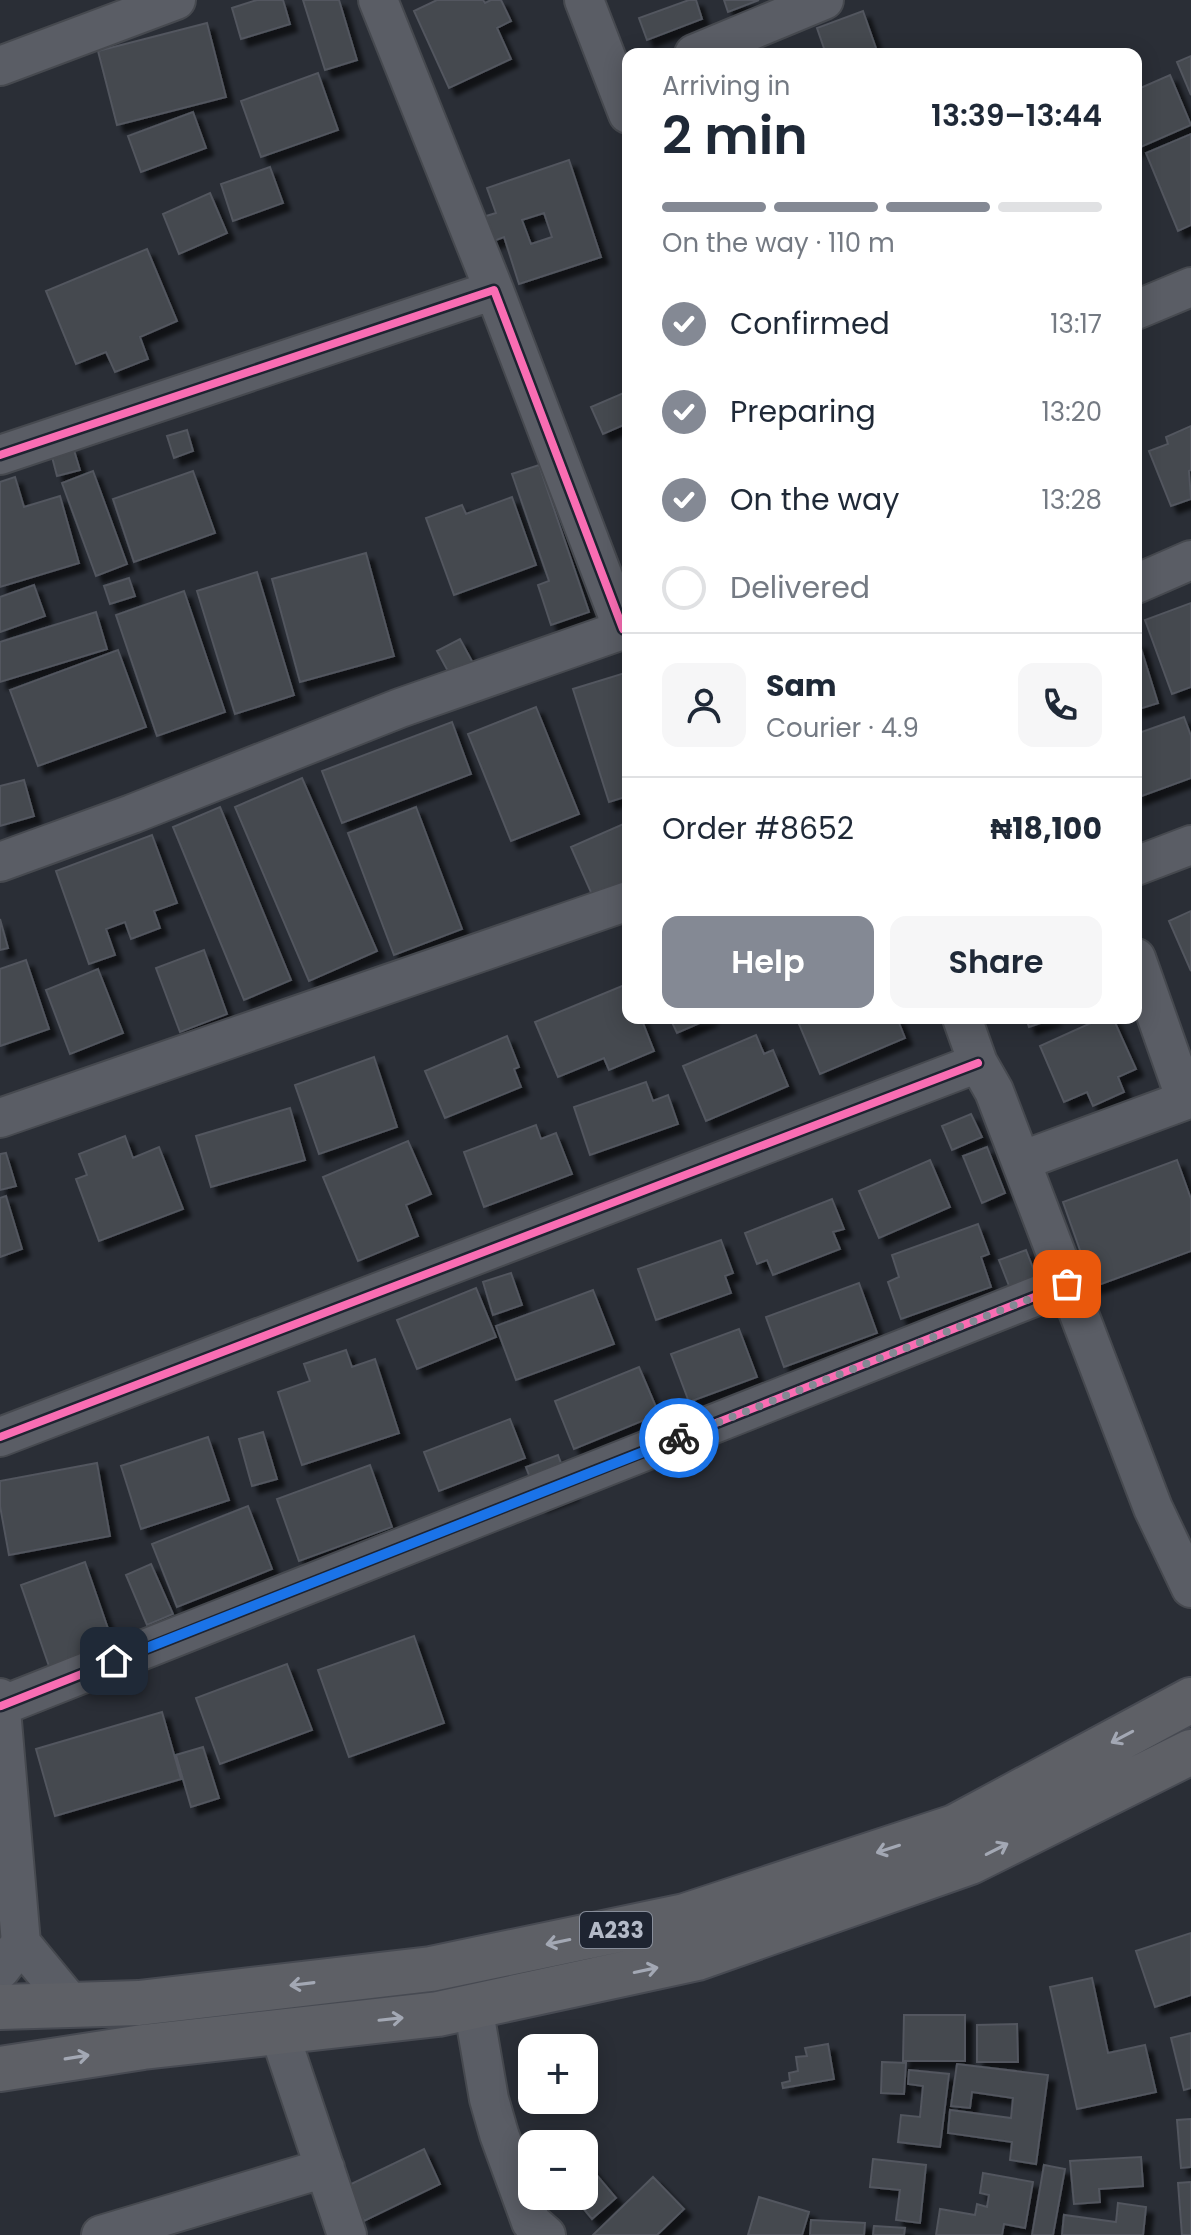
<!DOCTYPE html>
<html lang="en">
<head>
<meta charset="utf-8">
<style>
  body { margin:0; font-family:Poppins,sans-serif; background:#f6f6f7; color:#1f2937; height:100vh; display:flex; flex-direction:column; font-size:30px; white-space:nowrap }
  * { box-sizing:border-box; margin:0 }
  p { font-size:26px; color:#747a83 }
  .icon { flex:none; width:44px; height:44px; fill:none; stroke:currentColor; stroke-width:2; stroke-linecap:round; stroke-linejoin:round }
  .map { position:relative; flex:1; overflow:hidden }
  .panel { position:absolute; left:622px; top:48px; width:520px; height:976px; display:flex; flex-direction:column; background:#fff; border-radius:16px; box-shadow:0 4px 20px #0003 }
  .panel>* { flex:none }
  .fabs { position:absolute; left:518px; top:2034px; display:grid; gap:16px }
  .fabs a { display:grid; place-items:center; width:80px; height:80px; border-radius:16px; background:#fff; box-shadow:0 4px 20px #0003; font-size:40px }
  .pin { position:absolute; display:grid; place-items:center; width:68px; height:68px; color:#fff; margin:-34px; border-radius:16px; box-shadow:0 4px 12px #0006 }
  .courier { position:absolute; display:grid; place-items:center; width:80px; height:80px; margin:-40px; border:6px solid #1a73e8; border-radius:50%; background:#fff; color:#222; box-shadow:0 2px 10px #0007 }
  .head em { font-style:normal; font-weight:600 }
  .head div { display:flex; flex-direction:column-reverse }
  .head { display:flex; align-items:center; justify-content:space-between; height:136px; padding:0 40px }
  h1 { font-size:52px; font-weight:600; line-height:60px }
  .bar { display:grid; grid-template-columns:repeat(4,1fr); gap:12px 8px; align-content:center; height:96px; padding:0 40px }
  .bar i { height:10px; border-radius:6px; background:#e0e1e3 }
  .bar .current { background:#848994 }
  .bar p { grid-column:span 4 }
  .line { display:flex; align-items:center; gap:20px; padding:0 40px; border-top:2px solid #e0e1e3 }
  .line div { flex:1 }
  .round { display:grid; place-items:center; flex:none; width:84px; height:84px; border-radius:16px; background:#f6f6f7 }
  ol { padding:0 40px; list-style:none }
  li { display:flex; align-items:center; gap:24px; height:88px }
  li p { margin-inline-start:auto }
  li .icon { padding:8px; border-radius:50%; background:#848994; color:#fff; stroke-width:4 }
  li:last-child { color:#747a83 }
  li i { width:44px; height:44px; border:4px solid #e0e1e3; border-radius:50% }
  .primary-button { display:flex; gap:16px; margin-top:auto; padding:16px 40px }
  .primary-button a { flex:1; height:92px; border-radius:16px; background:#848994; color:#fff; font-size:32px; font-weight:600; line-height:92px; text-align:center }
  .primary-button a+a { background:#f6f6f7; color:#1f2937 }
  .map>svg:first-child { display:block }
  .building { fill:#44484f; stroke:#52565e; stroke-width:2; fill-rule:evenodd; filter:url(#shadow) }
  .lines { fill:none; stroke-linecap:round; stroke-linejoin:round }
  .minor-casing { stroke:#46494f; stroke-width:42 }
  .trunk-casing { stroke:#474a52; stroke-width:48 }
  .minor { stroke:#5a5d65; stroke-width:38 }
  .trunk { stroke:#5e6066; stroke-width:44 }
  .cycleway-casing { stroke:#1e2431; stroke-width:13 }
  .cycleway { stroke:#f96db3; stroke-width:8 }
  .oneway { stroke:#a3a8b4 }
  .done { stroke:#848994; stroke-width:8; stroke-dasharray:0 14.4 }
  .route { stroke:#1a73e8; stroke-width:10 }
  .labels { text-anchor:middle; dominant-baseline:central; stroke-width:7; stroke-linejoin:round; paint-order:stroke }
  .shield { fill:#1e2431; stroke:#878d9a; stroke-width:2 }
  .shield-label { font-size:22px; font-weight:bold; fill:#b4bac7 }
</style>
</head>
<body>
<div class="map">
<svg width="1191" height="2235" viewBox="0 0 1191 2235">
  <defs>
    <filter id="shadow"><feDropShadow dx="7" dy="7" stdDeviation="2" flood-color="#0009"/></filter>
  </defs>
  <rect width="100%" height="100%" fill="#2a2e36"/>
  <path class="building" d="M257 0H283L290 24 241 39 232 8Z
    M303 0H339L357 60 325 70Z
    M437 0H483L485 3 491 0H501L511 21 497 28 511 59 449 88 414 11Z
    M689 0H696L702 19 647 40 639 18Z
    M724 0H759L728 12Z
    M863 11 878 54H826L817 28Z
    M207 23 226 97 117 125 98 51Z
    M1191 56V95L1177 62Z
    M318 73 338 130 261 157 241 101Z
    M1170 75 1191 125 1136 149V90Z
    M193 112 206 148 141 172 128 136Z
    M1191 134V225L1178 231 1146 153Z
    M569 160 601 257 519 284 504 237 491 242 483 217 496 213 487 188ZM544 213 552 237 531 244 522 220Z
    M270 167 283 203 233 221 221 184Z
    M210 193 227 233 179 254 163 214Z
    M147 249 177 321 140 337 148 359 115 372 106 352 76 364 46 291Z
    M626 392 628 397V423L603 434 591 407Z
    M1191 426V470L1189 471 1191 499 1171 506 1149 451 1168 444 1166 437Z
    M187 430 193 451 174 458 167 436Z
    M73 447 80 470 57 476 51 453Z
    M539 465 589 612 551 625 538 585 549 581 512 474Z
    M93 471 127 564 96 576 62 483Z
    M193 471 215 533 134 562 113 499Z
    M15 477 24 507 60 496 79 563 0 587V482Z
    M512 497 536 565 454 595 426 518 462 505 466 514Z
    M366 553 394 656 300 682 272 579Z
    M257 572 294 695 235 714 197 591Z
    M129 578 135 596 110 604 104 586Z
    M34 585 45 616 0 632V597Z
    M184 591 225 712 157 736 116 615Z
    M1191 603V687L1172 694 1145 620Z
    M96 612 107 649 0 682V642Z
    M460 639 473 663 450 675 437 651Z
    M1139 642 1158 703 1136 710V643Z
    M118 650 146 727 38 766 10 690Z
    M628 672V796L609 802 573 689Z
    M536 707 579 814 511 841 468 734Z
    M1184 717 1191 736V778L1136 798V734Z
    M452 722 471 774 342 823 322 771Z
    M302 778 377 951 309 981 235 807Z
    M24 780 34 816 0 826V786Z
    M220 807 291 980 244 1000 173 827Z
    M416 807 462 929 394 955 348 833Z
    M628 822V881L593 897 571 847Z
    M152 835 177 903 154 911 160 928 131 939 125 922 106 929 115 955 89 964 56 871Z
    M1191 911V971L1169 921Z
    M0 919 8 948 0 950Z
    M204 950 227 1014 180 1032 156 968Z
    M26 960 49 1029 0 1046V969Z
    M98 969 123 1033 70 1054 46 990Z
    M627 984 628 1018H641L654 1051 609 1070 604 1058 558 1077 535 1022Z
    M670 1018H711L677 1033Z
    M812 1018H897L905 1038 820 1074 799 1024Z
    M1026 1018H1055L1029 1027Z
    M1102 1018H1113L1136 1069 1118 1077 1124 1092 1093 1106 1087 1092 1064 1102 1040 1046Z
    M756 1035 764 1054 773 1050 788 1086 706 1121 683 1066Z
    M507 1036 519 1067 514 1069 521 1087 445 1118 425 1071Z
    M374 1057 397 1127 319 1154 295 1085Z
    M646 1082 653 1101 668 1095 678 1124 590 1155 574 1107Z
    M290 1108 305 1160 211 1187 196 1136Z
    M971 1114 982 1137 952 1150 942 1126Z
    M536 1125 541 1139 556 1133 572 1174 484 1207 464 1152Z
    M125 1136 133 1158 159 1147 183 1209 99 1241 76 1179 87 1175 79 1154Z
    M408 1141 431 1194 406 1205 418 1236 358 1261 323 1177Z
    M987 1147 1005 1193 982 1203 963 1156Z
    M6 1153 16 1186 0 1190V1154Z
    M930 1160 950 1207 879 1238 859 1191Z
    M1177 1160 1191 1199V1251L1093 1287 1063 1202Z
    M6 1196 22 1249 0 1257V1198Z
    M832 1199 844 1229 833 1232 840 1249 773 1275 767 1260 757 1264 745 1233Z
    M978 1224 989 1254 981 1257 991 1287 901 1319 888 1282 899 1277 892 1255Z
    M721 1240 733 1273 725 1276 731 1293 656 1320 638 1269Z
    M1026 1250 1040 1286 1013 1296 999 1260Z
    M511 1273 522 1305 493 1315 483 1282Z
    M859 1283 877 1333 784 1367 766 1317Z
    M476 1288 496 1337 417 1369 397 1320Z
    M593 1290 614 1344 516 1380 496 1326Z
    M739 1329 757 1377 689 1402 671 1354Z
    M346 1350 352 1367 375 1359 399 1433 302 1465 278 1392 310 1381 304 1364Z
    M639 1367 659 1414 574 1449 555 1401Z
    M510 1419 525 1458 439 1491 424 1452Z
    M263 1432 277 1479 252 1486 239 1439Z
    M208 1437 229 1500 141 1529 121 1466Z
    M558 1455 572 1493 540 1505 526 1467Z
    M97 1463 110 1536 9 1555 0 1506V1481Z
    M370 1465 392 1527 299 1561 277 1499Z
    M248 1506 272 1569 177 1607 152 1544Z
    M85 1562 114 1646 50 1669 21 1585Z
    M151 1564 173 1614 147 1625 126 1575Z
    M414 1636 444 1723 349 1757 318 1670Z
    M287 1664 312 1730 220 1764 196 1698Z
    M162 1712 181 1779 55 1816 36 1749Z
    M203 1747 219 1798 191 1807 176 1755Z
    M1191 1933V1995L1155 2007 1136 1951Z
    M1092 1978 1108 2053 1145 2045 1156 2092 1077 2109 1050 1987Z
    M904 2015H965V2061H903Z
    M1017 2024 1018 2062H977V2025Z
    M1191 2033V2088L1184 2090 1171 2038Z
    M828 2044 834 2079 783 2088 782 2083 790 2081 789 2073 798 2071 796 2057 807 2056 805 2048Z
    M882 2062 906 2063 904 2094 881 2093Z
    M957 2064 1048 2075 1036 2164 1010 2160 1012 2142 948 2133 950 2110 1011 2118 1013 2098 972 2092 970 2108 951 2106Z
    M909 2070 949 2074 940 2147 898 2142 901 2115 920 2117 923 2086 908 2084Z
    M1191 2119V2167L1181 2168 1177 2120Z
    M424 2149 440 2184 364 2221 347 2186Z
    M1141 2157 1143 2186 1099 2189 1100 2202 1074 2204 1070 2161Z
    M873 2159 926 2165 920 2223 896 2220 900 2190 870 2187Z
    M584 2160 616 2198 592 2219 573 2196H584Z
    M1044 2165 1065 2169 1053 2235H1032Z
    M983 2173 1033 2182 1025 2228 1004 2224 1002 2235H936L940 2209 975 2215 977 2204 987 2207 989 2195 980 2193Z
    M653 2177 684 2209 657 2235H593Z
    M1191 2182V2235H1182L1178 2183Z
    M759 2197 809 2212 802 2235H748Z
    M1118 2203 1146 2207 1143 2235H1062L1064 2215 1116 2222Z
    M811 2220 865 2223 864 2235H810Z
    M874 2226 905 2228 904 2235H873Z"/>
  <g class="lines">
    <defs>
      <path id="minor" d="M378 0 494 290
        M584 0 628 114
        M694 54 824 0
        M0 66 176 0
        M1136 310 1191 287
        M0 455 494 290 623 629
        M1136 584 1191 560
        M0 862 132 814 400 708 628 628
        M1136 866 1191 845
        M962 1018 978 1063 994 1091 1153 1508 1191 1588
        M0 1118 628 901
        M1021 1161 1186 1100 1136 958
        M0 1437 978 1063
        M0 1698 21 1943 72 2005
        M1 1706 1067 1284
        M0 1970 21 1943
        M473 2006 489 2099 499 2134 531 2222 546 2235
        M279 2032 347 2235
        M101 2235 325 2168"/>
      <path id="trunk" d="M0 2007 139 2003 431 1969 685 1916 955 1827 1191 1700
        M0 2069 143 2047 438 2014 697 1958 970 1862 1191 1752"/>
    </defs>
    <use href="#minor" class="minor-casing"/>
    <use href="#trunk" class="trunk-casing"/>
    <use href="#minor" class="minor"/>
    <use href="#trunk" class="trunk"/>
    <defs>
      <path id="cycleway" d="M0 455 494 290 623 629
        M0 1437 978 1063
        M1 1706 1067 1284"/>
    </defs>
    <use href="#cycleway" class="cycleway-casing"/>
    <use href="#cycleway" class="cycleway"/>
  </g>
  <defs><path id="oneway-shaft" d="M-6 0H5M1.5-3L5.5 0L1.5 3" fill="none" stroke-width="1.6" stroke-linecap="round" stroke-linejoin="round" transform="scale(2)"/></defs>
  <g class="oneway">
    <use href="#oneway-shaft" transform="translate(1122 1737) rotate(152)"/>
    <use href="#oneway-shaft" transform="translate(888 1849) rotate(162)"/>
    <use href="#oneway-shaft" transform="translate(997 1849) rotate(-27)"/>
    <use href="#oneway-shaft" transform="translate(558 1942) rotate(168)"/>
    <use href="#oneway-shaft" transform="translate(646 1970) rotate(-12)"/>
    <use href="#oneway-shaft" transform="translate(302 1984) rotate(173)"/>
    <use href="#oneway-shaft" transform="translate(391 2019) rotate(-6)"/>
    <use href="#oneway-shaft" transform="translate(77 2057) rotate(-9)"/>
  </g>
  <g class="lines">
    <path class="done" d="M679 1438 1067 1284"/>
    <path class="route" d="M114 1661 679 1438"/>
  </g>
  <g class="labels">
    <rect class="shield" x="580" y="1912" width="72" height="36" rx="6"/>
    <g class="shield-label">
      <text x="616" y="1930">A233</text>
    </g>
  </g>
</svg>
<div class="fabs">
<a>+</a>
<a>−</a>
</div>
<div class="pin" style="left:1067px;top:1284px;background:#ea580c"><svg class="icon" aria-label="bag" viewBox="0 0 24 24"><path d="M5 8h14l-1 12H6zM9 8a3 3 0 0 1 6 0"/></svg></div>
<div class="pin" style="left:114px;top:1661px;background:#1f2937"><svg class="icon" aria-label="home" viewBox="0 0 24 24"><path d="M3 11l9-7 9 7M6 9v11h12V9"/></svg></div>
<div class="courier" style="left:679px;top:1438px"><svg class="icon" aria-label="bike" viewBox="0 0 24 24"><circle cx="6" cy="16" r="4"/><circle cx="18" cy="16" r="4"/><path d="M6 16l4-8h5l3 8M10 8l3 8H6M13 5h3"/></svg></div>
<section class="panel">
<div class="head"><div><h1>2 min</h1><p>Arriving in</p></div><em>13:39–13:44</em></div>
<div class="bar"><i class="current"></i><i class="current"></i><i class="current"></i><i></i><p>On the way · 110 m</p></div>
<ol>
<li><svg class="icon" aria-label="check" viewBox="0 0 24 24"><path d="M5 12l5 5 9-10"/></svg>Confirmed<p>13:17</p></li>
<li><svg class="icon" aria-label="check" viewBox="0 0 24 24"><path d="M5 12l5 5 9-10"/></svg>Preparing<p>13:20</p></li>
<li><svg class="icon" aria-label="check" viewBox="0 0 24 24"><path d="M5 12l5 5 9-10"/></svg>On the way<p>13:28</p></li>
<li><i></i>Delivered</li>
</ol>
<div class="line" style="height:144px"><a class="round"><svg class="icon" aria-label="person" viewBox="0 0 24 24"><circle cx="12" cy="8" r="4"/><path d="M4 21q1-7 8-7t8 7"/></svg></a><div><b>Sam</b><p>Courier · 4.9</p></div><a class="round"><svg class="icon" aria-label="phone" viewBox="0 0 24 24"><path d="M5 4h4l2 5-3 2q2 4 5 5l2-3 5 2v4C11 20 4 13 5 4z"/></svg></a></div>
<div class="line" style="height:104px"><div>Order #8652</div><b>₦18,100</b></div>
<div class="primary-button"><a>Help</a><a>Share</a></div>
</section>
</div>
</body>
</html>
